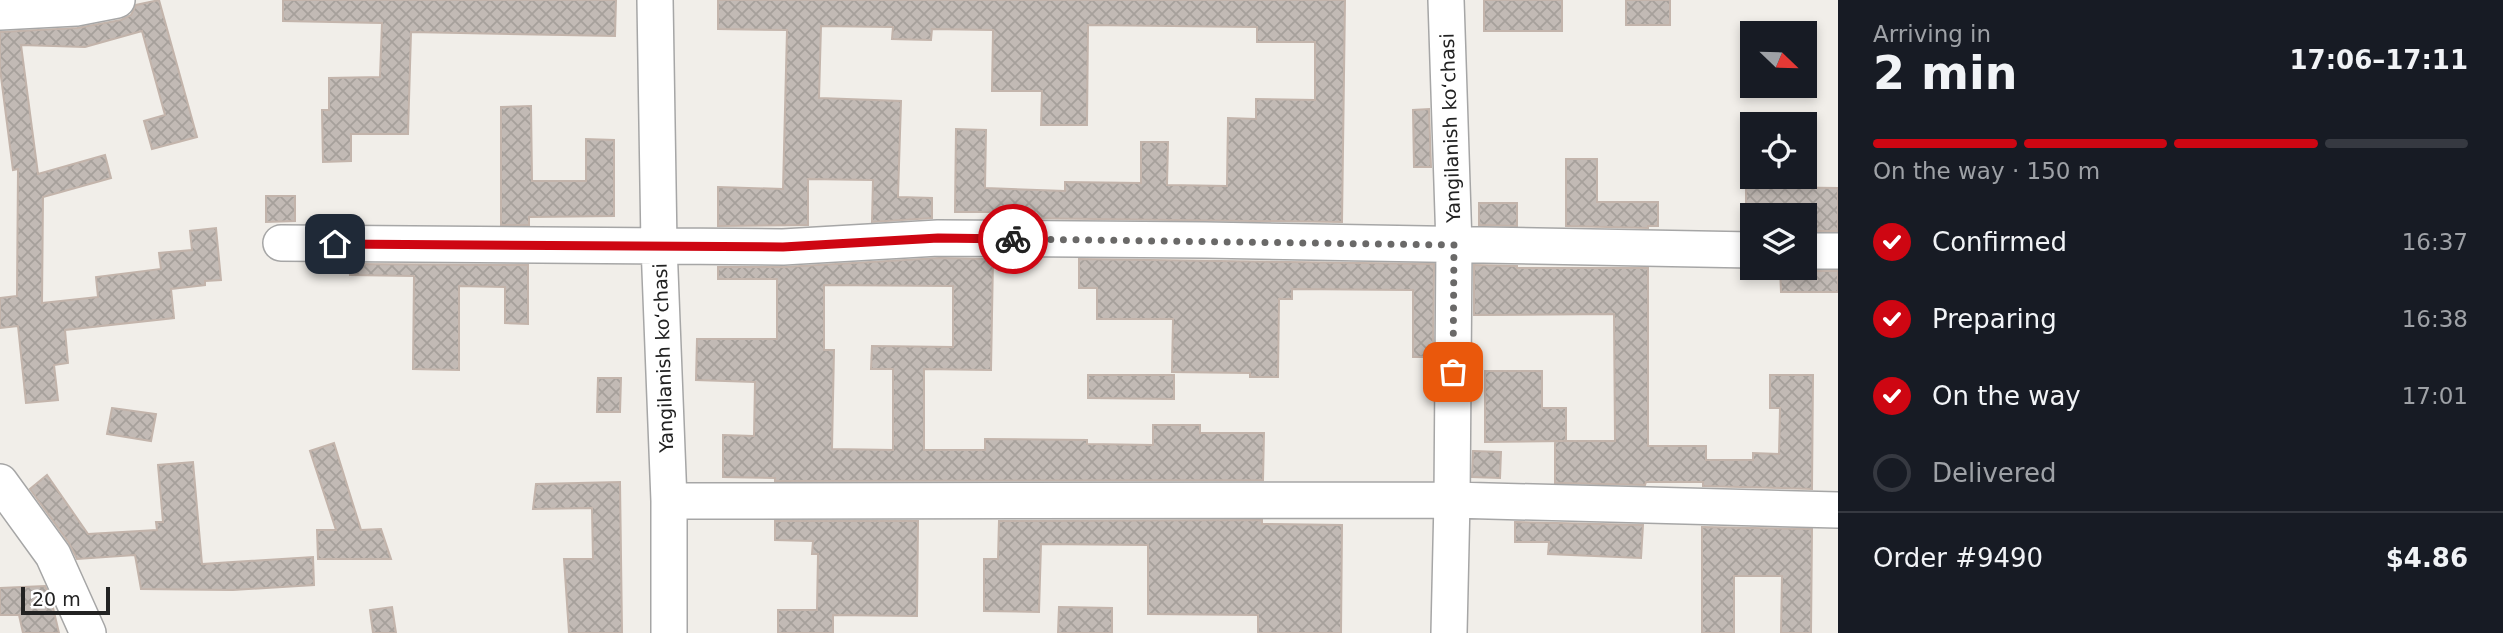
<!DOCTYPE html>
<html lang="en">
<head>
<meta charset="utf-8">
<style>
  body { margin:0; font-family:"DejaVu Sans",sans-serif; background:#20242c; color:#f1f3f6; height:100vh; display:flex; flex-direction:column; font-size:26px; white-space:nowrap }
  * { box-sizing:border-box; margin:0 }
  p { font-size:23px; color:#9ea1a6 }
  .icon { flex:none; width:38px; height:38px; fill:none; stroke:currentColor; stroke-width:2; stroke-linecap:round; stroke-linejoin:round }
  .map { position:relative; flex:1; overflow:hidden }
  .drawer { display:flex; flex-direction:column; background:#171b24; width:665px }
  .drawer>* { flex:none }
  .needle { width:46px; rotate:113deg }
  .fabs { position:absolute; left:1740px; top:21px; display:grid; gap:14px }
  .fabs a { display:grid; place-items:center; width:77px; height:77px; border-radius:0px; background:#171b24; box-shadow:0 4px 10px #0003; font-size:35px }
  .scale { position:absolute; left:21px; bottom:18px; width:89px; box-sizing:border-box; padding-left:7px; border:4px solid #222; border-top:0; font-size:19px; line-height:24px; white-space:nowrap; color:#222; -webkit-text-stroke:5px #fff; paint-order:stroke }
  .pin { position:absolute; display:grid; place-items:center; width:60px; height:60px; color:#fff; margin:-30px; border-radius:14px; box-shadow:0 4px 10px #0006 }
  .courier { position:absolute; display:grid; place-items:center; width:70px; height:70px; margin:-35px; border:5px solid #ce0612; border-radius:50%; background:#fff; color:#222; box-shadow:0 2px 9px #0007 }
  .headline em { font-style:normal; font-weight:600 }
  .headline div { display:flex; flex-direction:column-reverse }
  .headline { display:flex; align-items:center; justify-content:space-between; height:119px; padding:0 35px }
  h1 { font-size:46px; font-weight:600; line-height:52px }
  .bar { display:grid; grid-template-columns:repeat(4,1fr); gap:10px 7px; align-content:center; height:84px; padding:0 35px }
  .bar i { height:9px; border-radius:5px; background:#363941 }
  .bar .selected { background:#ce0612 }
  .bar p { grid-column:span 4 }
  .line { display:flex; align-items:center; gap:18px; padding:0 35px; border-top:2px solid #363941 }
  .line div { flex:1 }
  ol { padding:0 35px; list-style:none }
  li { display:flex; align-items:center; gap:21px; height:77px }
  li p { margin-inline-start:auto }
  li .icon { padding:7px; border-radius:50%; background:#ce0612; color:#fff; stroke-width:4 }
  li:last-child { color:#9ea1a6 }
  li i { width:38px; height:38px; border:4px solid #363941; border-radius:50% }
  main { display:flex; flex:1; min-height:0 }
  .map>svg:first-child { display:block }
  .building { fill:url(#building-cross-hatch); stroke:#c3b4ab; stroke-width:2; fill-rule:evenodd }
  .lines { fill:none; stroke-linecap:round; stroke-linejoin:round }
  .street-casing { stroke:#a6a6a6; stroke-width:38 }
  .street { stroke:#fff; stroke-width:35 }
  .done { stroke:#6a6968; stroke-width:7; stroke-dasharray:0 12.6 }
  .route { stroke:#ce0612; stroke-width:9 }
  .labels { text-anchor:middle; dominant-baseline:central; stroke-width:6; stroke-linejoin:round; paint-order:stroke }
  .street-label { font-size:19px; fill:#222; stroke:#fff }
</style>
</head>
<body>
<main>
<div class="map">
<svg width="1838" height="633" viewBox="0 0 1838 633">
  <defs>
    <pattern id="building-cross-hatch" width="8" height="8" patternUnits="userSpaceOnUse" patternTransform="scale(1.75)"><rect width="8" height="8" fill="#c2bab5"/><path d="M0 0l8 8M0 8l8-8" fill="none" stroke="#a6a09b"/></pattern>
  </defs>
  <rect width="100%" height="100%" fill="#f1eee9"/>
  <path class="building" d="M159 0 197 137 152 149 144 121 165 115 142 31 85 47 21 45 38 174 105 155 111 178 43 197 42 303 98 297 96 277 161 269 159 253 192 250 190 231 216 228 221 280 205 281V285L171 289 174 318 65 330 68 363 54 365 58 400 26 403 18 326 0 328V298L17 296 18 169 13 170 0 69V32L77 28 121 20 131 15 136 5Z
    M283 0H616L615 36 411 32 408 134H351V161L323 162 322 110H329V78L380 77 382 23 283 21Z
    M718 0H1345L1342 222 1016 218 1017 212H955L956 129 986 130 985 188 1065 191V182L1141 183V142H1168L1167 185 1227 186 1228 118 1256 119V99L1315 100V42H1257V27L1088 25 1087 125H1041L1042 91H992L993 30 932 29 931 40 892 39 893 27 821 26 819 98 901 101 898 197 932 198V218L872 222 873 180 808 179V225L718 226V187L783 189 787 30 718 29Z
    M1484 0H1562V31H1484Z
    M1626 0H1670V25H1626Z
    M531 106 532 181H586V139L614 140V216L529 217V225H501V107Z
    M1429 109 1431 167H1414L1413 110Z
    M1566 159H1597V202H1658V226H1648V228L1566 226Z
    M1746 187 1838 188V231H1804V215H1746Z
    M266 196H295V221L266 222Z
    M1479 203H1517V226L1479 225Z
    M939 258 993 259 991 370 924 369V450H985V439L1087 440V444L1153 445V425H1200V433H1264L1263 480 775 481V478L723 477V435L754 436 755 382 696 380 697 339H777V279H718V267H784ZM824 285 953 286V347L872 346 871 369H893V450L832 449 834 350H824Z
    M1079 259 1434 264 1433 357H1413V290L1292 289V299H1279L1278 377H1250V373L1172 372 1173 319H1097V288H1079Z
    M350 264 528 265V324L505 323V287L459 286V370L413 369 414 276 350 275Z
    M1474 265 1517 266V268H1648V446H1706V460H1753V453L1779 454 1780 408H1770V375H1813L1812 489 1703 486V482H1646L1645 485 1555 483V441H1615L1614 314 1474 315Z
    M1780 268H1793L1804 271H1838V292H1781Z
    M1485 371H1542V408H1566V441L1485 442Z
    M1088 375H1174V399L1088 398Z
    M598 378H621L620 412H597Z
    M112 408 156 414 151 441 107 434Z
    M334 443 361 530 381 529 391 559H318L317 530H336L310 451Z
    M1473 451 1501 452 1500 478 1472 477Z
    M193 462 202 564 313 557 314 585 233 590 141 589 135 555 77 559 69 543 30 489 47 475 88 534 157 530 156 522H163L158 465Z
    M620 482 622 633H569L564 559H593L592 508 533 509 536 484Z
    M1262 520V524L1342 525 1341 633H1258V615L1148 614V545L1041 544 1039 612 984 611V559H998L999 521Z
    M775 521H918L917 616 833 615V633H778V610H817L818 554H812L813 541 775 540Z
    M1515 522 1643 525 1641 558 1548 554 1549 542H1515Z
    M1702 527 1812 529 1811 633H1781L1782 576H1734V633H1702Z
    M45 586 51 599 59 633H23L19 615H0V588Z
    M392 607 396 633H373L370 610Z
    M1059 607 1112 608V633H1058Z"/>
  <g class="lines">
    <defs>
      <path id="street" d="M655 0 659 245 669 501V633
        M1446 0 1454 245 1452 500 1449 633
        M0 12 76 8 117 0
        M281 243 783 247 938 238 1205 240 1752 250
        M1804 251H1838
        M0 482 53 555 88 633
        M669 501 1452 500 1838 510"/>
    </defs>
    <use href="#street" class="street-casing"/>
    <use href="#street" class="street"/>
  </g>
  <g class="lines">
    <path class="done" d="M1013 239 1454 245 1453 372"/>
    <path class="route" d="M335 244 783 247 938 238 1013 239"/>
  </g>
  <g class="labels">
    <g class="street-label">
      <text transform="translate(1450 128) rotate(-92)">Yangilanish koʻchasi</text>
      <text transform="translate(663 358) rotate(-92)">Yangilanish koʻchasi</text>
    </g>
  </g>
</svg>
<div class="fabs">
<a><svg class="needle" viewBox="-14 -14 28 28"><path d="M0-13l5 13h-10z" fill="#e53935"/><path d="M0 13l5-13h-10z" fill="#9ea1a6"/></svg></a>
<a><svg class="icon" aria-label="locate" viewBox="0 0 24 24"><circle cx="12" cy="12" r="6"/><path d="M12 2v4M12 18v4M2 12h4M18 12h4"/></svg></a>
<a><svg class="icon" aria-label="layers" viewBox="0 0 24 24"><path d="M12 4l9 5-9 5-9-5zM3 14l9 5 9-5"/></svg></a>
</div>
<div class="scale">20 m</div>
<div class="pin" style="left:1453px;top:372px;background:#ea580c"><svg class="icon" aria-label="bag" viewBox="0 0 24 24"><path d="M5 8h14l-1 12H6zM9 8a3 3 0 0 1 6 0"/></svg></div>
<div class="pin" style="left:335px;top:244px;background:#1f2937"><svg class="icon" aria-label="home" viewBox="0 0 24 24"><path d="M3 11l9-7 9 7M6 9v11h12V9"/></svg></div>
<div class="courier" style="left:1013px;top:239px"><svg class="icon" aria-label="bike" viewBox="0 0 24 24"><circle cx="6" cy="16" r="4"/><circle cx="18" cy="16" r="4"/><path d="M6 16l4-8h5l3 8M10 8l3 8H6M13 5h3"/></svg></div>
</div>
<section class="drawer">
<div class="headline"><div><h1>2 min</h1><p>Arriving in</p></div><em>17:06–17:11</em></div>
<div class="bar"><i class="selected"></i><i class="selected"></i><i class="selected"></i><i></i><p>On the way · 150 m</p></div>
<ol>
<li><svg class="icon" aria-label="check" viewBox="0 0 24 24"><path d="M5 12l5 5 9-10"/></svg>Confirmed<p>16:37</p></li>
<li><svg class="icon" aria-label="check" viewBox="0 0 24 24"><path d="M5 12l5 5 9-10"/></svg>Preparing<p>16:38</p></li>
<li><svg class="icon" aria-label="check" viewBox="0 0 24 24"><path d="M5 12l5 5 9-10"/></svg>On the way<p>17:01</p></li>
<li><i></i>Delivered</li>
</ol>
<div class="line" style="height:91px"><div>Order #9490</div><b>$4.86</b></div>
</section>
</main>
</body>
</html>
